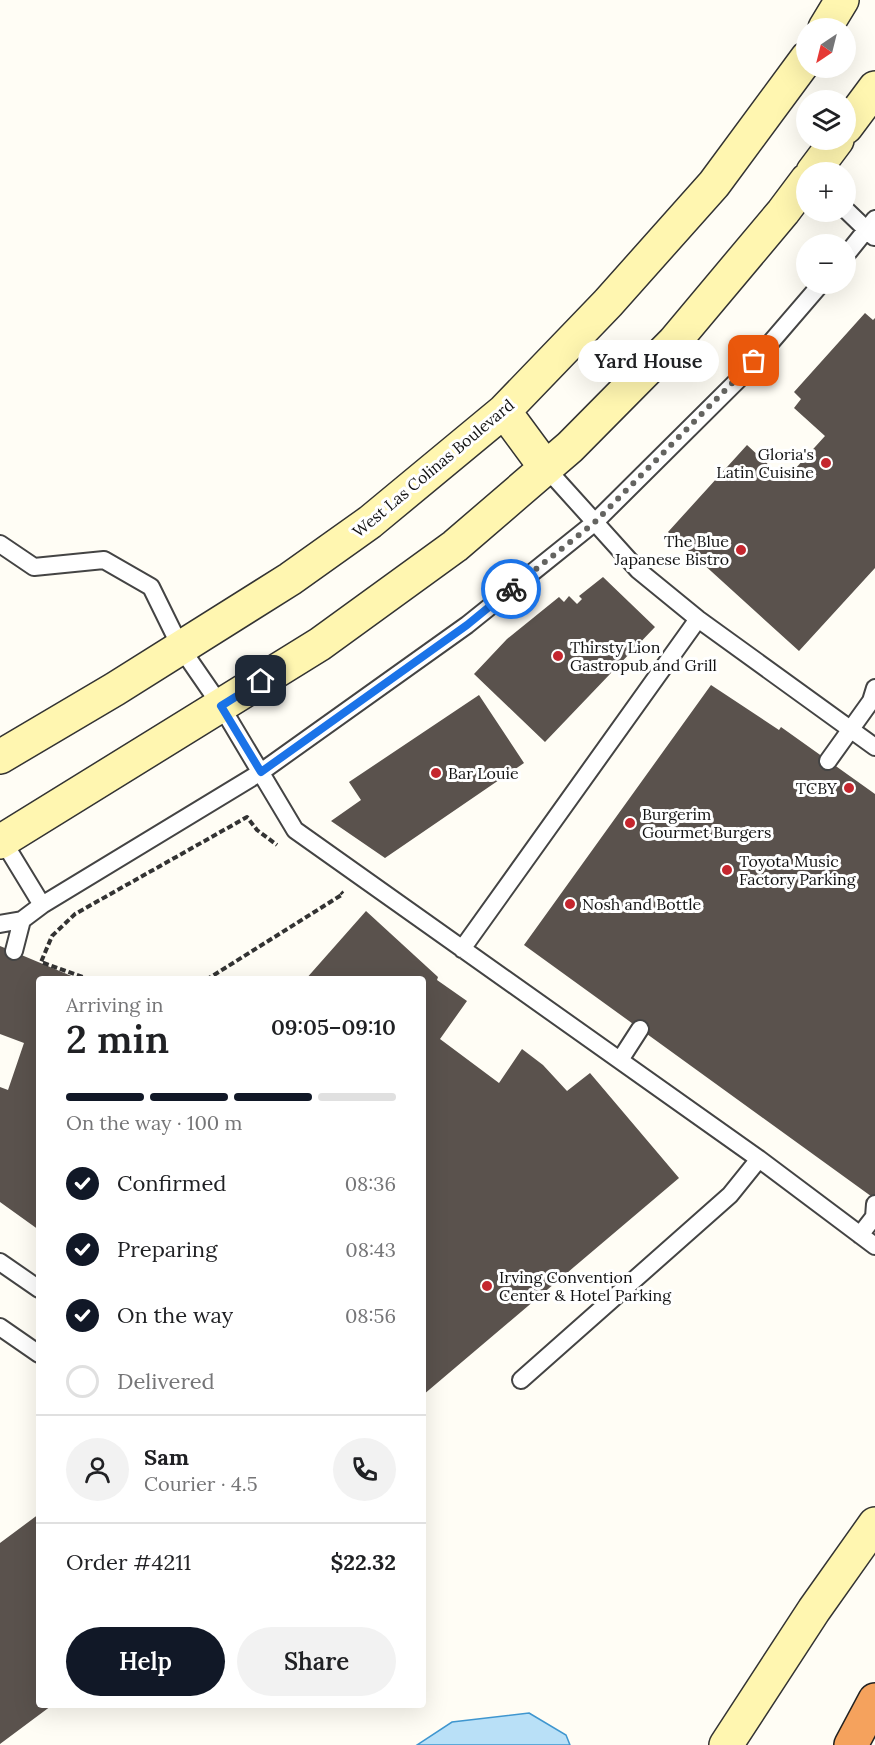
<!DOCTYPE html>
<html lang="en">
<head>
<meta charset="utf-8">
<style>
  body { margin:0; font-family:Lora,serif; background:#f2f2f2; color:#202124; height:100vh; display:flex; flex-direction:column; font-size:22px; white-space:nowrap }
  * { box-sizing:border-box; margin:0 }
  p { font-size:20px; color:#757577 }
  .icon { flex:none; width:33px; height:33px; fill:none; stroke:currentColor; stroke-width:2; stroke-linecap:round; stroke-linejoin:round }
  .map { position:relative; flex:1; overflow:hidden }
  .drawer { position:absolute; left:36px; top:976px; width:390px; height:732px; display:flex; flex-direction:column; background:#fff; border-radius:6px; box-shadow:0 6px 24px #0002 }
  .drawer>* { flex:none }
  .needle { width:39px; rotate:215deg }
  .fabs { position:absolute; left:796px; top:18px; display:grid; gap:12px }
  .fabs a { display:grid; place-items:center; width:60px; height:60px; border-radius:50%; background:#fff; box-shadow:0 6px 24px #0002; font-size:30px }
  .pin { position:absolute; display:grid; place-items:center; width:51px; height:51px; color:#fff; margin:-26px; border-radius:12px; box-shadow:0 3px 9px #0006 }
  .courier { position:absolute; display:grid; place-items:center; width:60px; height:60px; margin:-30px; border:4px solid #1a73e8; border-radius:50%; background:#fff; color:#222; box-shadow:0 2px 8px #0007 }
  .bubble { position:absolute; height:42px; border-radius:21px; background:#fff; box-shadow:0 6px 24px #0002; font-size:20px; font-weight:600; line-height:42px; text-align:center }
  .summary em { font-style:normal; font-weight:600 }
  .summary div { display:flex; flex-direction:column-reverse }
  .summary { display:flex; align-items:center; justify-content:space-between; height:102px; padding:0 30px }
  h1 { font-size:39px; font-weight:600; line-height:45px }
  .bar { display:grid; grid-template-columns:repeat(4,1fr); gap:9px 6px; align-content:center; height:72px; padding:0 30px }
  .bar i { height:8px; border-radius:4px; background:#e0e0e0 }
  .bar .on { background:#111827 }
  .bar p { grid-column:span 4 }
  .line { display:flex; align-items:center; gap:15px; padding:0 30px; border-top:2px solid #e0e0e0 }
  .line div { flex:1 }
  .round { display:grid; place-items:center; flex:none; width:63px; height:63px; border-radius:32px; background:#f2f2f2 }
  ol { padding:0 30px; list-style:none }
  li { display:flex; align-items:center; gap:18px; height:66px }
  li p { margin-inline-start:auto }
  li .icon { padding:6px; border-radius:50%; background:#111827; color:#fff; stroke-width:4 }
  li:last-child { color:#757577 }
  li i { width:33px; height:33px; border:3px solid #e0e0e0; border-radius:50% }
  .primary-button { display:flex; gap:12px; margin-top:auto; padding:12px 30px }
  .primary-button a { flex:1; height:69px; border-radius:36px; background:#111827; color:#fff; font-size:24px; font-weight:600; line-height:69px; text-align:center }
  .primary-button a+a { background:#f2f2f2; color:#202124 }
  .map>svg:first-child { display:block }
  .water { fill:#b9e0f7; stroke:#3f96cf; stroke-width:1.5 }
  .building { fill:#5a524d }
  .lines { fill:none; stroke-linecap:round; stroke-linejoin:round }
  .service-casing { stroke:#444; stroke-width:20 }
  .secondary-casing { stroke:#333; stroke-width:36 }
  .motorway-casing { stroke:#222; stroke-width:36 }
  .path { stroke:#333; stroke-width:4; stroke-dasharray:6 3; stroke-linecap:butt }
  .service { stroke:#fff; stroke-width:16 }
  .secondary { stroke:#fff6b0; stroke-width:33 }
  .motorway { stroke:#f5a25d; stroke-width:33 }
  .done { stroke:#646461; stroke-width:6; stroke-dasharray:0 10.8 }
  .route { stroke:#1a73e8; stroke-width:8 }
  .poi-dot { fill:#c4262e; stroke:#fff; stroke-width:2 }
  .labels { text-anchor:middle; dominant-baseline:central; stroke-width:6; stroke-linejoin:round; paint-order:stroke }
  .poi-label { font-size:16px; fill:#111; stroke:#fff; text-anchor:start }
  .street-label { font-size:16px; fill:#111; stroke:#fff }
</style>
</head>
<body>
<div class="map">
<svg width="875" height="1745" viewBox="0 0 875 1745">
  <rect width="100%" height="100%" fill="#fffdf5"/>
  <path class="water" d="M529 1713 566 1735 570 1745H417L452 1722Z"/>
  <path class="building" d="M865 313 873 320 875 318V568L799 651 668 532 747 445 785 480 825 436 794 408 801 399 794 392Z
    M603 577 655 627 545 742 474 674 507 639 559 597 564 602 569 596 577 604 582 599 579 596Z
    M711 685 779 730 781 727 875 794V1199L524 945Z
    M479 695 524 763 385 858 331 821 361 800 349 782Z
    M366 911 438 977 437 980 467 1001 440 1039 499 1083 522 1049 543 1065 567 1091 590 1073 679 1178 423 1395V980H305Z
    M0 946 81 980H39V1230L0 1202V1087L8 1090 24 1043 0 1034Z
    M39 1514V1706H51L0 1744V1543Z"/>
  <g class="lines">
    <defs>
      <path id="service" d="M846 210 874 237
        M846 255 875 219
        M546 468 638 570 698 619 875 747
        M0 544 34 567 104 560 151 587 181 648 221 706 295 830 759 1159 875 1246
        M828 761 871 701 875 688
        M3 841 42 905 261 772 467 625 594 523 741 377 821 284
        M0 924 22 920 42 905
        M462 949 698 619
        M14 951 22 920
        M620 1060 640 1029
        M860 1235 874 1217 875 1204
        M0 1262 39 1289
        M0 1327 39 1354
        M521 1380 730 1195 759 1159"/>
      <path id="secondary" d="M825 28 842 0
        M846 127 875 88
        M813 172 837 140
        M504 411 546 468
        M0 757 115 689 290 579 370 522 504 411 608 303 714 184 807 58
        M0 842 320 644 455 546 570 447 674 342 783 212 807 180
        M726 1745 814 1610 875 1524"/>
      <path id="motorway" d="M851 1745 875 1700"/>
    </defs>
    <use href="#service" class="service-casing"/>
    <use href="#secondary" class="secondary-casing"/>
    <use href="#motorway" class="motorway-casing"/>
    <path class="path" d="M91 980 41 962 52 936 75 914 247 817 257 830 277 845
      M206 980 343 894 341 892"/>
    <use href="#service" class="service"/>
    <use href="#secondary" class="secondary"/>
    <use href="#motorway" class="motorway"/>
  </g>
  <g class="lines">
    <path class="done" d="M511 589 594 523 754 361"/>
    <path class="route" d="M261 681 221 706 261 772 467 625 511 589"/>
  </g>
  <g class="poi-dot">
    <circle cx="826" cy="463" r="6"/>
    <circle cx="741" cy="550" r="6"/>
    <circle cx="558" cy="656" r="6"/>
    <circle cx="436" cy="773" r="6"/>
    <circle cx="849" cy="788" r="6"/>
    <circle cx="630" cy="823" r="6"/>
    <circle cx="727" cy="870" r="6"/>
    <circle cx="570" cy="904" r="6"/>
    <circle cx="487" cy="1286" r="6"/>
  </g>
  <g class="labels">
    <g class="poi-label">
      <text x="814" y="454" text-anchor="end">Gloria's<tspan x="814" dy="18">Latin Cuisine</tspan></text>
      <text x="729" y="541" text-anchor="end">The Blue<tspan x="729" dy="18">Japanese Bistro</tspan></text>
      <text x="570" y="647">Thirsty Lion<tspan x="570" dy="18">Gastropub and Grill</tspan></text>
      <text x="448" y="773">Bar Louie</text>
      <text x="837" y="788" text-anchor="end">TCBY</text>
      <text x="642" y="814">Burgerim<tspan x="642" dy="18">Gourmet Burgers</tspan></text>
      <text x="739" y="861">Toyota Music<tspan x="739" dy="18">Factory Parking</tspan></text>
      <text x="582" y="904">Nosh and Bottle</text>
      <text x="499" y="1277">Irving Convention<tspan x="499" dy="18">Center &amp; Hotel Parking</tspan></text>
    </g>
    <g class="street-label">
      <text transform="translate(433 468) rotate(-40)">West Las Colinas Boulevard</text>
    </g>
  </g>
</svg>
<div class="fabs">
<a><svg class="needle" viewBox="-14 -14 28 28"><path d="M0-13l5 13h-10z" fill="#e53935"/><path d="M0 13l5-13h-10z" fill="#757577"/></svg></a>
<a><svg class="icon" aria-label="layers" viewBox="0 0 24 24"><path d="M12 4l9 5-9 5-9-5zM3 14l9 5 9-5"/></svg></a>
<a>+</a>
<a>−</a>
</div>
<div class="pin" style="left:754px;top:361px;background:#ea580c"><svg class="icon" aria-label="bag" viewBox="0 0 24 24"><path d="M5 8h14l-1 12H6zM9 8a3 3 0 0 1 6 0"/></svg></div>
<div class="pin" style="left:261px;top:681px;background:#1f2937"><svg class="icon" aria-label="home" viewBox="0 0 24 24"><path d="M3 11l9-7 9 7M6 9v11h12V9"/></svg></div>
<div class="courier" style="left:511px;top:589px"><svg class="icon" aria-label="bike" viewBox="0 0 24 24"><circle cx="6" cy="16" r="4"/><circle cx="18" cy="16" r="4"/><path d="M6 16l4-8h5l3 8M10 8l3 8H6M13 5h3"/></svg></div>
<div class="bubble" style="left:578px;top:340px;width:141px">Yard House</div>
<section class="drawer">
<div class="summary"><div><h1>2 min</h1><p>Arriving in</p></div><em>09:05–09:10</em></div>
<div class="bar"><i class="on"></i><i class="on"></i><i class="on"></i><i></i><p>On the way · 100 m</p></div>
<ol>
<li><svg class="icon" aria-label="check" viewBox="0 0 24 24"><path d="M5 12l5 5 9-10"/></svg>Confirmed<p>08:36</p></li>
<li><svg class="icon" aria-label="check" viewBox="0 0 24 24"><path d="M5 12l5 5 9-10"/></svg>Preparing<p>08:43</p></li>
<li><svg class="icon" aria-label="check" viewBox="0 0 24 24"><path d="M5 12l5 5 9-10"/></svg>On the way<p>08:56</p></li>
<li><i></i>Delivered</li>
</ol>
<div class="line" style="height:108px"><a class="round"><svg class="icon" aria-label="person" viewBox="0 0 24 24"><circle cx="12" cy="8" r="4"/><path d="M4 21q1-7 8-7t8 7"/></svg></a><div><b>Sam</b><p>Courier · 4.5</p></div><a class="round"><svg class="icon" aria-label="phone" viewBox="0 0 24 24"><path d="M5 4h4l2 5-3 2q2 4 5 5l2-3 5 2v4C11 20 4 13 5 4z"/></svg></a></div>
<div class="line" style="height:78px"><div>Order #4211</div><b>$22.32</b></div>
<div class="primary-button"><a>Help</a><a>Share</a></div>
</section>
</div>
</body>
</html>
